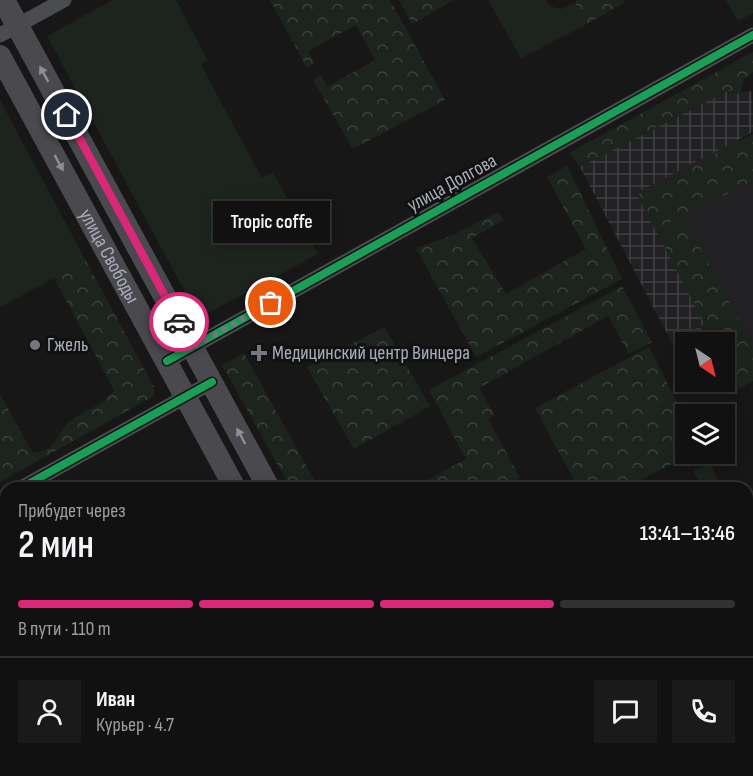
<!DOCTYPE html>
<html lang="ru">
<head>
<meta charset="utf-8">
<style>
  body { margin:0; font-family:"Sofia Sans Condensed",sans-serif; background:#1a1a1a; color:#f1f3f6; height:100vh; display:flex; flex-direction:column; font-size:22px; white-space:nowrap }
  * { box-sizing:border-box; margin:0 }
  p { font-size:20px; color:#9c9d9f }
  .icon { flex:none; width:33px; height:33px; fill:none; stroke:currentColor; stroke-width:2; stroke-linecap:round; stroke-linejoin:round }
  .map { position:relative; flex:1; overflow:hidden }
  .side { position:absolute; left:0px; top:482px; width:753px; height:296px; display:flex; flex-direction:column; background:#111; border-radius:18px 18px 0 0; box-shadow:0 3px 15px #0003,0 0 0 2px #303131 }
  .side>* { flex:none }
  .needle { width:39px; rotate:145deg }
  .fabs { position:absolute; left:675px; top:332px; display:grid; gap:12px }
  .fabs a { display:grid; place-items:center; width:60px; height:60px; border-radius:0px; background:#111; box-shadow:0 3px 15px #0003,0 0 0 2px #303131; font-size:30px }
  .pin { position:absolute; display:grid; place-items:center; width:51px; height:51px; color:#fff; margin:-26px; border:3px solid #fff; border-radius:50%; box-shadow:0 2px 6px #0007 }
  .courier { position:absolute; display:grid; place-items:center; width:60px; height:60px; margin:-30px; border:4px solid #db2777; border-radius:50%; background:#fff; color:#222; box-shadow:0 2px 8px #0007 }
  .bubble { position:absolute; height:42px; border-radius:0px; background:#111; box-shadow:0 3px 15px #0003,0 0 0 2px #303131; font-size:20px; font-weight:600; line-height:42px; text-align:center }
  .headline em { font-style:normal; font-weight:600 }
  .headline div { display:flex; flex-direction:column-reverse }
  .headline { display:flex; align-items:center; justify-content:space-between; height:102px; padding:0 18px }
  h1 { font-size:39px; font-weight:600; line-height:45px }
  .bar { display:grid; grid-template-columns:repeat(4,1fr); gap:9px 6px; align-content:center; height:72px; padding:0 18px }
  .bar i { height:8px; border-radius:4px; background:#303131 }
  .bar .on { background:#db2777 }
  .bar p { grid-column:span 4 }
  .line { display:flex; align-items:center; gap:15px; padding:0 18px; border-top:2px solid #303131 }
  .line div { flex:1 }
  .round { display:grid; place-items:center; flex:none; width:63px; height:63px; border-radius:0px; background:#1a1a1a }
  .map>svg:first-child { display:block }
  .built { fill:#212123 }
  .industrial { fill:url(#industrial-grid) }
  .green { fill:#1d241e }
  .forest { fill:url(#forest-crowns) }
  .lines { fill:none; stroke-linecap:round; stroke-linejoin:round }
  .street { stroke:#4b4c50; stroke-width:15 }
  .secondary { stroke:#4a4a4e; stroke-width:22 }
  .tram { stroke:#4b4c4f; stroke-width:1.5 }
  .cycleway-casing { stroke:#111113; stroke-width:11 }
  .cycleway { stroke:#1a9f57; stroke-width:8 }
  .oneway { fill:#8c8f98 }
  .done { stroke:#757880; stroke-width:6; stroke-dasharray:0 10.8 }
  .route { stroke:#db2777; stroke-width:8 }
  .poi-dot { fill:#757880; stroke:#111113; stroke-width:2 }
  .labels { text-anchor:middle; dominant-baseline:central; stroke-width:6; stroke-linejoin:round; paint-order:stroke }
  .street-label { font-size:20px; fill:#a8adb8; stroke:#111113 }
  .poi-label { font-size:20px; fill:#a8adb8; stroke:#111113; text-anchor:start }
</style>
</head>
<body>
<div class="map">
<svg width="753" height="776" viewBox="0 0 753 776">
  <defs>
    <pattern id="industrial-grid" width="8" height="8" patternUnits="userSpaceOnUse" patternTransform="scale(1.5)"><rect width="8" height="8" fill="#212123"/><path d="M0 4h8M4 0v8" fill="none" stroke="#3e3f41"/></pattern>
    <pattern id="forest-crowns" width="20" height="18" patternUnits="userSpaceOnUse" patternTransform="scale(1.5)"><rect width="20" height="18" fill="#1d241e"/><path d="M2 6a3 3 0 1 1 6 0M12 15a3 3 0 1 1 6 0" fill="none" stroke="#3b413d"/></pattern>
  </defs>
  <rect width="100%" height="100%" fill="#171717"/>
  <path class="built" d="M738 139 745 151 753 147V369L724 342H714L635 192Z"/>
  <path class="industrial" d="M731 89 734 95 741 92 752 91 753 132 636 193 705 324 671 341 580 167Z"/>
  <path class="green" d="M113 0H176L208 61 201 65 262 178 273 172 318 254 199 318 47 36Z
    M488 0H546L549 6 561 9 575 3 587 24 521 58Z
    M726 0H753V13L738 21Z
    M0 100 86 261 0 307Z
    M710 463 721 487H702L693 471Z"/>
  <path class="forest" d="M270 0H390L445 100 353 149 313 80 321 75 327 87 375 60 356 25 308 51 314 64 307 68Z
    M399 0H454L412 24Z
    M577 0H623L625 2 587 24 575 3Z
    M753 52V72L744 79 741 92 734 95 730 89 580 167 569 153Z
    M753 134V192L748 183 683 217 654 228 637 195Z
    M567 166 622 279 476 357 416 248 456 234 498 212 504 220 472 238 506 294 586 249 547 177Z
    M685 220 751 342 753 343V381L728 395 713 381H724V342H686L685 360 681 362 671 341 705 324 656 231Z
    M86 261 154 387V396L0 482V394L32 452C56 454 56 433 69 422 84 410 103 407 114 390L54 278Z
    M622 286 652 342 629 354 608 316 479 388 495 415 488 419 520 478 503 487H415L466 459 429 390Z
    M384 327 430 406 354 449 307 367Z
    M649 347 679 406V429L685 445 686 453 689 455 627 487H578L535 408Z
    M244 353 318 487H290L222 365Z
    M747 541 753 551V674L747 677Z"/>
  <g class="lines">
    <path class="street" d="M0 35 64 0
      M167 361 753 35
      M21 488 212 382
      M0 499 6 496
      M747 703 753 699
      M0 724 6 735
      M26 771 28 776
      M614 776 623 771"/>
    <g class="secondary">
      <path d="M4 0 269 488"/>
      <path id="s1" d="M0 56 235 488"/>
      <path d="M390 771 392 776"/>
      <path d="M423 771 426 776"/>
    </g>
    <path class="tram" d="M0 16 257 488
      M402 771 405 776"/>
    <defs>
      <path id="cycleway" d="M167 361 753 35
        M21 488 212 382"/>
    </defs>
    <use href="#cycleway" class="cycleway-casing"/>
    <use href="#cycleway" class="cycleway"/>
  </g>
  <defs><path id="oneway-solid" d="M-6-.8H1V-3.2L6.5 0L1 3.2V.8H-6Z" transform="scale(1.5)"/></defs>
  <g class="oneway">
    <use href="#oneway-solid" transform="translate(44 74) rotate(-119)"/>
    <use href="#oneway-solid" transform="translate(59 163) rotate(61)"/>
    <use href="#oneway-solid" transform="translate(241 436) rotate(-118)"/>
  </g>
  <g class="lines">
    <path class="done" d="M179 322 193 347 271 303"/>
    <path class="route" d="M67 115 179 322"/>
  </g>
  <g class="poi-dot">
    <circle cx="35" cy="345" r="6"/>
    <path d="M256 344h6v6h6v6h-6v6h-6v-6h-6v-6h6z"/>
  </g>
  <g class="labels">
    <g class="street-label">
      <text transform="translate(452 183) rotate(-29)">улица Долгова</text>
      <text stroke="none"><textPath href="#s1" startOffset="228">улица Свободы</textPath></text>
    </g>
    <g class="poi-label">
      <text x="47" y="345">Гжель</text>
      <text x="272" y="353">Медицинский центр Винцера</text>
    </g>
  </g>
</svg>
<div class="fabs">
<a><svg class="needle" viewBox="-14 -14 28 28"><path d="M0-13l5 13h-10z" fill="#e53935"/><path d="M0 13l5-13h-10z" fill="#9c9d9f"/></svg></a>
<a><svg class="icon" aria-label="layers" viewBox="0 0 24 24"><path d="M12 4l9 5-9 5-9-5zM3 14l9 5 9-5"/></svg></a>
</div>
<div class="pin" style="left:271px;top:303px;background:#ea580c"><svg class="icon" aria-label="bag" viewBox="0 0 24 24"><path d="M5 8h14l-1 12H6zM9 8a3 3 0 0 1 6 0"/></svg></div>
<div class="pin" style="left:67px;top:115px;background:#1f2937"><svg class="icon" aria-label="home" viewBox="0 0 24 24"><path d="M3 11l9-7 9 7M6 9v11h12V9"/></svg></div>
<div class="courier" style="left:179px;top:322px"><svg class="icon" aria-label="car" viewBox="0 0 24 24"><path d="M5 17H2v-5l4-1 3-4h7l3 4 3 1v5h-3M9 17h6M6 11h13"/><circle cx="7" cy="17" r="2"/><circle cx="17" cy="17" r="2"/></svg></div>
<div class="bubble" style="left:213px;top:201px;width:117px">Tropic coffe</div>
<section class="side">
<div class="headline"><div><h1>2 мин</h1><p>Прибудет через</p></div><em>13:41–13:46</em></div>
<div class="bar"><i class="on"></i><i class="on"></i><i class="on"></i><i></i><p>В пути · 110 m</p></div>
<div class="line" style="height:108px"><a class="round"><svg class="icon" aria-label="person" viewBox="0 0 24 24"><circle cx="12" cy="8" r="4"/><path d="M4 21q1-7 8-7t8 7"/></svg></a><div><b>Иван</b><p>Курьер · 4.7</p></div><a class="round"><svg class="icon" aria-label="chat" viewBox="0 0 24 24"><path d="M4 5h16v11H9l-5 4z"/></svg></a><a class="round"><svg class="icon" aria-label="phone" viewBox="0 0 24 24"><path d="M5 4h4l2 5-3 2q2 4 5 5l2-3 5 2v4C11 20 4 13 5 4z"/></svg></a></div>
</section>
</div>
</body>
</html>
